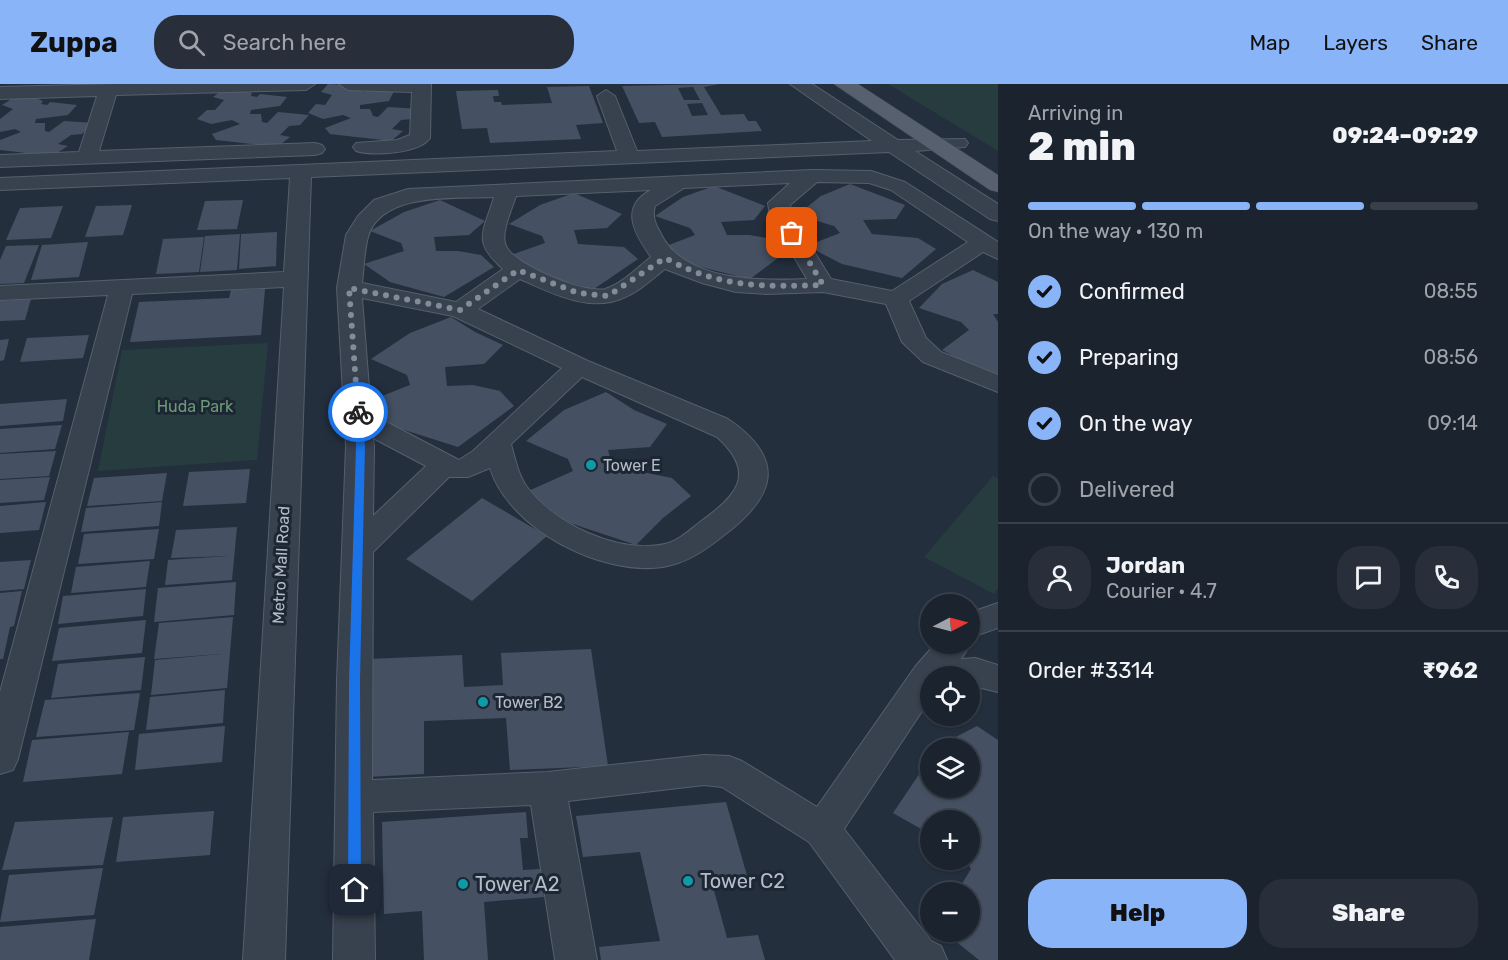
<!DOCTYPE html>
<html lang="en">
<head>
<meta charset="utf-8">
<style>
  body { margin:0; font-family:Rubik,sans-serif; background:#282f3a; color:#f1f3f6; height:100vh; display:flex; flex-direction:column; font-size:22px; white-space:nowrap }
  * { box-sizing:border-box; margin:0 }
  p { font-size:20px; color:#a0a4aa }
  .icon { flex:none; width:33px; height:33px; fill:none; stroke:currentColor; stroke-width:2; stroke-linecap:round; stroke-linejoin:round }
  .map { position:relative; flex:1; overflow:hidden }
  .panel { display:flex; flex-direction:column; background:#1b232e; width:510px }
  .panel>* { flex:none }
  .needle { width:39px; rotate:84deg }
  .tools { position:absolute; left:920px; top:510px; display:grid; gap:12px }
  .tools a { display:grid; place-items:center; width:60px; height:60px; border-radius:50%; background:#1b232e; box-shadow:0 2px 4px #0004,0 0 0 2px #39404a; font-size:30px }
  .pin { position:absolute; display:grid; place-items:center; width:51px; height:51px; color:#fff; margin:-26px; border-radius:12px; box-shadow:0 3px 9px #0006 }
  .courier { position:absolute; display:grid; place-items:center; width:60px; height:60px; margin:-30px; border:4px solid #1a73e8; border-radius:50%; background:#fff; color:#222; box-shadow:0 2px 8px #0007 }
  .head em { font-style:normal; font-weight:800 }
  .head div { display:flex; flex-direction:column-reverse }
  .head { display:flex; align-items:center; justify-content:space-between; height:102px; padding:0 30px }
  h1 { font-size:39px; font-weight:800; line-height:45px }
  .bar { display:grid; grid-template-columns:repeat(4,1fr); gap:9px 6px; align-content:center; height:72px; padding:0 30px }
  .bar i { height:8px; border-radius:4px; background:#39404a }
  .bar .active { background:#8ab4f8 }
  .bar p { grid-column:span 4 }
  .line { display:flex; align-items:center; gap:15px; padding:0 30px; border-top:2px solid #39404a }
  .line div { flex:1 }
  .round { display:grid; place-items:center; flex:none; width:63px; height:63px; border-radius:24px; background:#282f3a }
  ol { padding:0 30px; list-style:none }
  li { display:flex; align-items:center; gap:18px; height:66px }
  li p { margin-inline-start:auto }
  li .icon { padding:6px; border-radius:50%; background:#8ab4f8; color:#111; stroke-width:4 }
  li:last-child { color:#a0a4aa }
  li i { width:33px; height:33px; border:3px solid #39404a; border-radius:50% }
  .cta { display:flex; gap:12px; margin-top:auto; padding:12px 30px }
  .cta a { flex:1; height:69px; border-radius:24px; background:#8ab4f8; color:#111; font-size:24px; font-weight:800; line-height:69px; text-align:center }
  .cta a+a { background:#282f3a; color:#f1f3f6 }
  header { display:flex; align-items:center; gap:36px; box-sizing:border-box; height:84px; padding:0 30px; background:#8ab4f8; color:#111 }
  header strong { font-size:28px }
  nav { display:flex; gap:33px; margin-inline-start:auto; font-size:21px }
  .search { width:420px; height:54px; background:#282f3a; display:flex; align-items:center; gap:15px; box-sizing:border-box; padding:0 21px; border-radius:24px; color:#a0a4aa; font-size:22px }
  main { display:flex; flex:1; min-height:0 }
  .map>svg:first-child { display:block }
  .green { fill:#263c3f }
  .building { fill:#455162; fill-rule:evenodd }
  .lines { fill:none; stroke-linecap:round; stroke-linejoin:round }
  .minor-casing { stroke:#565f6c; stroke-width:2 }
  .major-casing { stroke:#414a57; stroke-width:1 }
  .minor { fill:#38414e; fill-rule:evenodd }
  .major { fill:#56606e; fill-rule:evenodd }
  .route { fill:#1a73e8 }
  .done { stroke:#828b98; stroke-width:6; stroke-dasharray:0 10.8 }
  .culture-dot { fill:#0f9aa8; stroke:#1d2633; stroke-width:2 }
  .labels { text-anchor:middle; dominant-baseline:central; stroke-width:6; stroke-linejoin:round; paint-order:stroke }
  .park-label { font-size:16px; fill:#6b9a76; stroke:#1d2633 }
  .poi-label { font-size:16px; fill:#b4bcc9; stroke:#1d2633; text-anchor:start }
  .street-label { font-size:16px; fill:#b4bcc9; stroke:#1d2633 }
  .near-poi-label { font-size:20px; fill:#b4bcc9; stroke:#1d2633; text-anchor:start }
</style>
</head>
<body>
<header>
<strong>Zuppa</strong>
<div class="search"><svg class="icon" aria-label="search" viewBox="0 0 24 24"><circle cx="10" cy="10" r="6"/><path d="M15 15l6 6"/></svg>Search here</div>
<nav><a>Map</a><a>Layers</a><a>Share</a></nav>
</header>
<main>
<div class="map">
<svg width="998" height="876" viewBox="0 0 998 876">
  <rect width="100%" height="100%" fill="#242f3e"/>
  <path class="green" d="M888 0H998V67Z
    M268 259 257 376 98 387 122 266Z
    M993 392 998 394V505L994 510 924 473Z"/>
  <path class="building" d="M328 0 350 1 364 8 366 5H388L394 7 389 17 360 21V25H370L373 32 378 33 388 23 419 25 411 35 401 36 392 45 403 47 391 57 330 50 325 44 351 34 343 31 323 35 308 29 316 20 325 21 332 11 321 8Z
    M719 0 704 3 721 31 744 30 748 37H756L762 47 662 53 655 38 639 39 622 2ZM693 3 700 16H684L678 4ZM702 19 708 31 692 32 687 20Z
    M589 2 603 39 576 41 581 55 490 59 487 44 462 45 456 7 498 6 499 12H493L494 18H501L502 21 552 19 547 3Z
    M222 6H244L252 9 251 12 257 13 260 10 287 13 280 22 251 26 250 30H261L262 38 267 39 278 28 309 31 300 41 289 42 280 51 290 53 277 63 216 56 212 50 240 40 232 36 211 40 197 35 207 26H215L224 16 213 13Z
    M13 14H36L43 17 41 20 47 21 50 18 77 21 68 31 36 35 35 39H45V47L49 48 64 37 94 39 82 50 71 51 58 60 68 62 52 72 0 66V56L21 48 15 45 0 48V35L13 25 2 21Z
    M850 100 905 121 896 135 863 136 872 150 918 154 936 165 902 194 842 180 807 162 840 149 834 142 797 131 821 112Z
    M714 102 765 122 754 136 721 138 727 151H749L773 155 789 166 750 195 692 181 661 164 695 151 690 144 655 132 683 113Z
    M574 109 622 130 607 144 574 146 578 160 624 163 638 175 594 205 537 190 508 172 545 159 542 152 509 140 540 121Z
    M243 116 237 145 197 146 205 117Z
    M440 116 485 137 469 151 434 153 436 167H458L481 171 494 183 444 213 390 198 364 180 404 167 401 159 370 147 404 128Z
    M132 121 123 151 85 153 96 122Z
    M63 122 51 154 6 156 20 124Z
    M277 148 276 182 239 185 241 150Z
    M240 150 237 186 200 188 205 152Z
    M204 153 199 188 156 190 163 155Z
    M88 158 79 193 31 196 42 161Z
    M39 161 24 199 0 200V176L6 162Z
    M973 186 998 198V230H993L998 238V290L977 284 942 266 969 246 961 238 919 224 942 200Z
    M265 205 261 251 130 258 139 218 229 214 231 206Z
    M31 215 25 236 0 237V217Z
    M451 233 475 248 503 261 484 280 445 283 447 302 473 301 500 307 514 322 458 363 395 343 364 319 410 301 407 291 371 275 410 249Z
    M89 251 83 274 20 278 27 254Z
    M9 255 4 276 0 277V256Z
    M606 308 634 326 667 340 650 363 608 366 614 388H642L672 394 691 412 663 434 636 461 564 437 526 408 573 387 568 375 526 357 564 326Z
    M67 315 63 337 0 342V320Z
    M62 341 55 365 0 369V345Z
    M56 367 49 392 0 395V370Z
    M250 385 246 419 183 422 189 388Z
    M167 389 162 417 87 422 94 394Z
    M50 393 44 416 0 419V396Z
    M482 414 547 452 472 517 406 475Z
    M46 418 39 446 0 449V422Z
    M162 418 159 442 81 448 86 424Z
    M237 443 232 496 165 501 168 476 229 472 171 474 176 446Z
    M159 445 154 475 78 480 84 450Z
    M31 476 24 505 0 507V478Z
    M150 477 146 503 71 509 76 483Z
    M236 498 234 531 154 538 158 504Z
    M146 505 143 532 58 540 63 512Z
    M22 507 14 542 10 543 3 575H0V509Z
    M233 533 227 604 151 611 155 576 221 570 154 575 159 539Z
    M146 536 142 569 52 577 59 544Z
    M591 565 608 682 510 686 506 634 424 637V690L366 693 369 575 462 571 464 603 503 601 501 569Z
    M145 573 141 606 51 614 58 580Z
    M225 606 223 639 146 646 150 613Z
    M140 609 134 646 36 653 45 616Z
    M225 642 222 678 135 686 139 650Z
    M977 642 998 656V876H979L944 848H969V808H957L971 785 966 776H969V736H930V750L893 729 930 674V704H969V664H941L952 655Z
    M129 648 122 690 23 698 32 656Z
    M726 718 748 795 712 799 727 854 758 851 765 876H601L599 863 660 857 640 768 583 773 576 732Z
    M214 727 210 771 116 778 123 733Z
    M526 728 528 754H520L523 786 540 785 544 813 484 818 488 876H424L422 827 384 830 382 738Z
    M113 733 103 781 2 786 15 738Z
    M103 784 94 831 0 838 9 791Z
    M96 835 89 876H0V843Z"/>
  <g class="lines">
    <defs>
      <path id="minor" d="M116 0H315L306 6 116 11 99 67 315 59 322 61 325 65 322 69 315 71 0 83V71L79 68 97 12 0 15V3Z
        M339 0H431L430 54C419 70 373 72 356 67L353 63 356 59 397 56 410 51 412 8 348 6Z
        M790 0H812L898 56 965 55 968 59 965 63 915 67 998 120V137L990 135 889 68 311 93 285 876H243L284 203 132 210 18 675 13 686 0 690V608L108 211 0 216V202L284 188 290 94 0 106V94L617 67 597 12 606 6 615 12 637 67 872 57Z
        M812 86 871 87 905 98 998 158V175L983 168 909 217 926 254 941 268 998 291V308L923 278 902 258 886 220 823 208 766 210 736 208 702 199 665 185C652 195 639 208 623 214 590 229 551 209 520 195L478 225 588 277 728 335C788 376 775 413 723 452 705 466 687 479 663 483 601 492 509 445 490 384L468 393H449L373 468 372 696 547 688 704 671 729 672 742 677 817 723 915 583 935 560H969V557L971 560 961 575 975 574 998 581V608L969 601V592H930V615L844 745 931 857 941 862 947 876H895L809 758 722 703 704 701 568 717 597 876H555L531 721 373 728 375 876H333L337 597 346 362 337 204 346 151 358 132 374 116 408 105ZM817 98 869 99 891 106 968 158 892 207 831 195 792 132 790 121ZM790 99 768 119 770 132 807 195C761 197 682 198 660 148 655 139 652 132 655 122L684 104ZM651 106C619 123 634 149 651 173 638 183 622 200 605 205 585 210 514 181 506 162 500 150 512 125 516 112ZM494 113C483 150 472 157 503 185L456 218 362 199C364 184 364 167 368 153 381 107 458 115 494 113ZM362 214 453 232 562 284 473 367 459 376 371 330ZM582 293 717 353C758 390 736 412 700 438 690 446 678 457 665 460 619 470 555 441 527 403 518 391 515 374 511 360ZM373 354 426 382 373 432 374 362Z
        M998 519V544L969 554V529Z"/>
      <path id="major" d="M834 0H858L998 91V108L990 106Z"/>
    </defs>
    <use href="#minor" class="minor-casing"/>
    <use href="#major" class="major-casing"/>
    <use href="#minor" class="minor"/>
    <use href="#major" class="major"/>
  </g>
  <path class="route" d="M358 325 362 328 365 362 360 597 361 806 355 812 348 806 349 597 356 362 353 328Z"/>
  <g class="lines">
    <path class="done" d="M358 328 349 204 460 226 518 186 578 209 608 212 665 174C721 204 761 203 823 201L792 149"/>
  </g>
  <g class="culture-dot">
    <circle cx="591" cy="381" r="6"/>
    <circle cx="483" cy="618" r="6"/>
    <circle cx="688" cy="797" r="6"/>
    <circle cx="463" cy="800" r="6"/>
  </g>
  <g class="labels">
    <g class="park-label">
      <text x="195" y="322">Huda Park</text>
    </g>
    <g class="poi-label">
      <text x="603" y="381">Tower E</text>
      <text x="495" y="618">Tower B2</text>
    </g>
    <g class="street-label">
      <text transform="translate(281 481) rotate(-87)">Metro Mall Road</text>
    </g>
    <g class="near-poi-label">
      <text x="700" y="797">Tower C2</text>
      <text x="475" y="800">Tower A2</text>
    </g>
  </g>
</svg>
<div class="tools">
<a><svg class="needle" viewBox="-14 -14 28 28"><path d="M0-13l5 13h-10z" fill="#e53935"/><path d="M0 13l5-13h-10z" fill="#a0a4aa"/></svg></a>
<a><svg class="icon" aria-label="locate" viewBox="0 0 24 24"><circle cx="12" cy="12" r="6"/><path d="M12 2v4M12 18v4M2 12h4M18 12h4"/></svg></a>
<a><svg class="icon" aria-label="layers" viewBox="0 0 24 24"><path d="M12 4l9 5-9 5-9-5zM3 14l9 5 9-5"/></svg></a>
<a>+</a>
<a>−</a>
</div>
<div class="pin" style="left:792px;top:149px;background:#ea580c"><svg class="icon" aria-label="bag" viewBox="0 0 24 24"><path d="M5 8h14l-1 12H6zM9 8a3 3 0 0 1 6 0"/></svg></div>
<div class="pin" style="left:355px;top:806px;background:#1f2937"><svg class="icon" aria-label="home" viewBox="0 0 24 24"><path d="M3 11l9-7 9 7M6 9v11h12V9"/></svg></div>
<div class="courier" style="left:358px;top:328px"><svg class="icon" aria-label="bike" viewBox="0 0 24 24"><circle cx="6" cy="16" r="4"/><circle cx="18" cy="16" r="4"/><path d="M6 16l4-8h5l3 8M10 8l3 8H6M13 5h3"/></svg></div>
</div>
<section class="panel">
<div class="head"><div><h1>2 min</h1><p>Arriving in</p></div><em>09:24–09:29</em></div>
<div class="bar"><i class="active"></i><i class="active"></i><i class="active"></i><i></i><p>On the way · 130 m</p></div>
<ol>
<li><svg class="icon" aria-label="check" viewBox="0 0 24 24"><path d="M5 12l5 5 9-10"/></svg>Confirmed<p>08:55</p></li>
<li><svg class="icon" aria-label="check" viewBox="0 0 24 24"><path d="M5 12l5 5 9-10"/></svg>Preparing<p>08:56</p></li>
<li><svg class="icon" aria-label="check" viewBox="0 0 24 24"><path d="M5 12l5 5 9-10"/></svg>On the way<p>09:14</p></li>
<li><i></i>Delivered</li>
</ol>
<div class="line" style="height:108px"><a class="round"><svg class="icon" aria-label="person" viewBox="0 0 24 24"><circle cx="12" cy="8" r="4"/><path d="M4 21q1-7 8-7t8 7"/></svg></a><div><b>Jordan</b><p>Courier · 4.7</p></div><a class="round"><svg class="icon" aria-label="chat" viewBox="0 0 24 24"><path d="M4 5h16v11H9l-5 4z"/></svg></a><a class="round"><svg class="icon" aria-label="phone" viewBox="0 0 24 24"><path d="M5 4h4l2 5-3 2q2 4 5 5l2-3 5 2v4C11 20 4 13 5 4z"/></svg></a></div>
<div class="line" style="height:78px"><div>Order #3314</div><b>₹962</b></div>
<div class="cta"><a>Help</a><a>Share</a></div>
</section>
</main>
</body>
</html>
